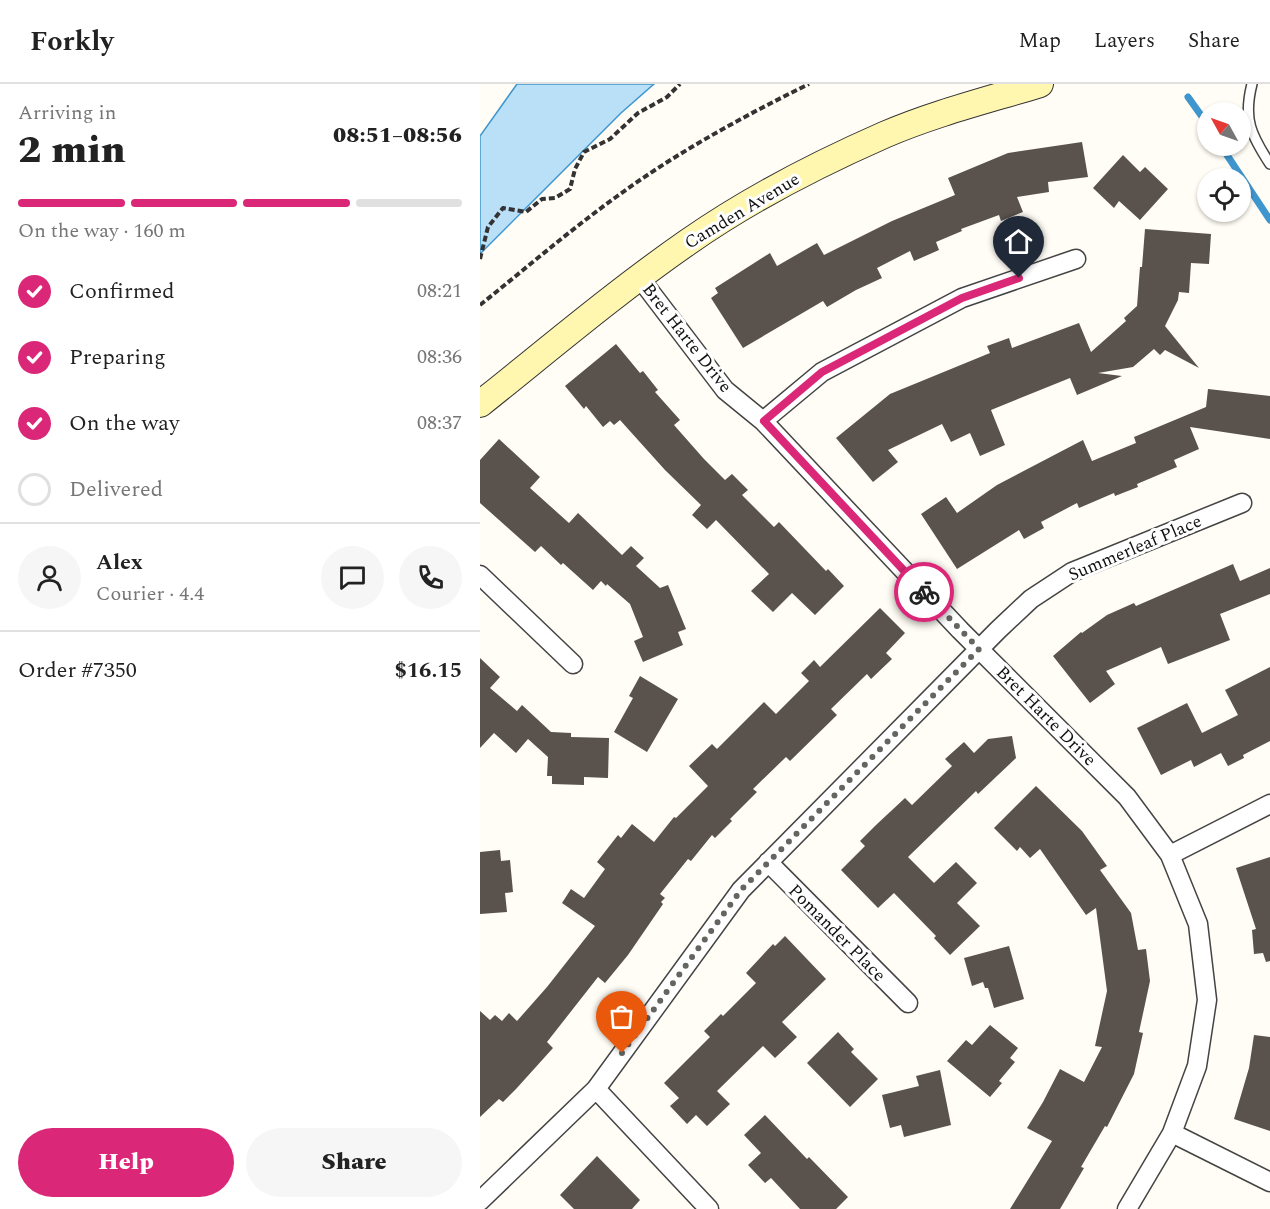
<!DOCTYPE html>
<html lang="en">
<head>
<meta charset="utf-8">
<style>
  body { margin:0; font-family:Spectral,serif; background:#f6f6f6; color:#222; height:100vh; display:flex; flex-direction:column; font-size:22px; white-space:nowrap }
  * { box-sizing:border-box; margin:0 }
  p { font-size:20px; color:#767676 }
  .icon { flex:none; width:33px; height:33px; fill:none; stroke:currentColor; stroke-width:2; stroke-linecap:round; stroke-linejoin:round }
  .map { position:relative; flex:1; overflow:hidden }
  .sheet { display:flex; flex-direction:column; background:#fff; width:480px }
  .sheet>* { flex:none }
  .needle { width:39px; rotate:310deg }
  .buttons { position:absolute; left:717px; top:18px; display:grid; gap:12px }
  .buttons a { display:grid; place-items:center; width:54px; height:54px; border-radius:50%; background:#fff; box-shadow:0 2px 4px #0004; font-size:30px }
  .pin { position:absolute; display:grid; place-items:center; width:51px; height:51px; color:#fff; margin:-62px -26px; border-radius:50% 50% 50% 0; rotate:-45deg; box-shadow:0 0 6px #0007 }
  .pin .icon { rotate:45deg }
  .courier { position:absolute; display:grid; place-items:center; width:60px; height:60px; margin:-30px; border:4px solid #db2777; border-radius:50%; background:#fff; color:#222; box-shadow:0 2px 8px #0007 }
  .summary em { font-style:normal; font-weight:800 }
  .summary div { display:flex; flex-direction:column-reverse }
  .summary { display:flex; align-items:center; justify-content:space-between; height:102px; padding:0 18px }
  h1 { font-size:39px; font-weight:800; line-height:45px }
  .bar { display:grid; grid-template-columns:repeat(4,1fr); gap:9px 6px; align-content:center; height:72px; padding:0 18px }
  .bar i { height:8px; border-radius:4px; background:#e0e0e0 }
  .bar .current { background:#db2777 }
  .bar p { grid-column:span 4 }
  .line { display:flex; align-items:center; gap:15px; padding:0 18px; border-top:2px solid #e0e0e0 }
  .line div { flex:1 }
  .round { display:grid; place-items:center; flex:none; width:63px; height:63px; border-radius:32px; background:#f6f6f6 }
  ol { padding:0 18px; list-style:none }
  li { display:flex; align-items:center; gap:18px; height:66px }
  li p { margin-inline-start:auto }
  li .icon { padding:6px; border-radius:50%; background:#db2777; color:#fff; stroke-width:4 }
  li:last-child { color:#767676 }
  li i { width:33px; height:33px; border:3px solid #e0e0e0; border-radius:50% }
  .button { display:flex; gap:12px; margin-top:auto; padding:12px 18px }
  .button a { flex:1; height:69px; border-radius:36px; background:#db2777; color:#fff; font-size:24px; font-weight:800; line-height:69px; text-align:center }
  .button a+a { background:#f6f6f6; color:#222 }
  header { display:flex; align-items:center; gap:36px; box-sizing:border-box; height:84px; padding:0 30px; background:#fff; border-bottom:2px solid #e0e0e0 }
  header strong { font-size:28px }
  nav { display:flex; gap:33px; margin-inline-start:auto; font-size:21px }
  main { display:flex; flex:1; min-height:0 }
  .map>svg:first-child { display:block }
  .water { fill:#b9e0f7; stroke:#3f96cf; stroke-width:1.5 }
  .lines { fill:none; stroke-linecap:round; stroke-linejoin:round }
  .stream { stroke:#3f96cf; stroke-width:7 }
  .building { fill:#5a524d }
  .lane-casing { stroke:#444; stroke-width:12 }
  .street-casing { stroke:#444; stroke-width:21 }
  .secondary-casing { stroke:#333; stroke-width:28 }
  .path { stroke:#333; stroke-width:4; stroke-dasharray:6 3; stroke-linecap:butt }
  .lane { stroke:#fff; stroke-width:9 }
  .street { stroke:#fff; stroke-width:18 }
  .secondary { stroke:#fff6b0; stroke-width:26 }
  .done { stroke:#646461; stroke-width:6; stroke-dasharray:0 10.8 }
  .route { stroke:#db2777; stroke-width:8 }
  .labels { text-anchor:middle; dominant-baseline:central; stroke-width:6; stroke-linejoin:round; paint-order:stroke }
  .street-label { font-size:18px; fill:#111; stroke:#fff }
</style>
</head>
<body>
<header>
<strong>Forkly</strong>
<nav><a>Map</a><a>Layers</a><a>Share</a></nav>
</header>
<main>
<section class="sheet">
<div class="summary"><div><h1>2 min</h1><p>Arriving in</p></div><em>08:51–08:56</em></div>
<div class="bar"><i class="current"></i><i class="current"></i><i class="current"></i><i></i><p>On the way · 160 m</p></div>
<ol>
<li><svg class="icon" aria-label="check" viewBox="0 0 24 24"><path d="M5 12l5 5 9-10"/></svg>Confirmed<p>08:21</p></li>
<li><svg class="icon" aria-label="check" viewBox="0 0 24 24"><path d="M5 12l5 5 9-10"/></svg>Preparing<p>08:36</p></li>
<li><svg class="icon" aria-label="check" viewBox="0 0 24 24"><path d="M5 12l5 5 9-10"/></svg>On the way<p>08:37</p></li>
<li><i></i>Delivered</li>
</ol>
<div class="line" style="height:108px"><a class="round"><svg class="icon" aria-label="person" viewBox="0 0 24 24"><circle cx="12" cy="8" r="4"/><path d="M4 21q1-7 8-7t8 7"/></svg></a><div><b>Alex</b><p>Courier · 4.4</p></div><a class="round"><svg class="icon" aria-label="chat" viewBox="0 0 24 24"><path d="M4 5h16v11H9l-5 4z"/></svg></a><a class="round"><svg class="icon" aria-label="phone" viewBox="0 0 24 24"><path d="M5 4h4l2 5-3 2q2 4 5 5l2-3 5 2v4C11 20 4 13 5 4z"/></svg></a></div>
<div class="line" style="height:78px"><div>Order #7350</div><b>$16.15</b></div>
<div class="button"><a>Help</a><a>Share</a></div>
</section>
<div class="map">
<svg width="790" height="1125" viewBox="0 0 790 1125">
  <rect width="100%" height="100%" fill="#fffdf5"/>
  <path class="water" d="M37 0H174L141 29 0 170V52Z"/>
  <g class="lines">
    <path class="stream" d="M708 13 728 41
      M741 62 790 136"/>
  </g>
  <path class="building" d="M602 58 608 93 568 98 569 108 537 113 543 128 521 137 519 131 481 145 482 147 456 158 459 166 434 177 430 167 397 184 402 194 376 206 347 223 343 217 263 264 231 214 238 209 235 204 290 169 297 182 337 159 344 171 412 137 475 111 468 94 528 69Z
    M643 71 660 88 665 83 688 105 660 136 639 117 634 124 613 104Z
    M665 145 731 150 729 180 711 179 709 209 699 208 698 216 685 242 719 284 685 266 680 271 674 265 653 283 618 289 642 292 597 311 590 294 511 326 525 361 500 372 490 349 471 358 462 340 408 366 418 378 393 398 356 354 410 310 510 269 507 262 529 254 532 264 599 239 611 268 646 237 644 234 657 222 660 183H662Z
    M136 260 160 289 163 287 178 306 175 308 200 336 194 341 224 375 245 396 252 390 268 406 262 411 294 443 299 438 346 487 348 485 364 502 335 531 312 509 293 528 271 507 289 490 236 436 227 445 212 431 221 421 185 386 140 336 134 341 130 337 123 343 106 322 104 325 85 302Z
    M728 305 790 312V355L710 343 719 365 694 376 697 383 657 400 658 403 635 412 634 409 599 424 597 419 561 438 564 444 544 455 539 446 477 485 441 430 466 413 477 429 517 401 603 356 612 377 656 359 654 353 726 323Z
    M19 355 60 393 50 404 89 439 98 429 142 471 151 462 164 474 156 482 180 504 188 501 206 545 198 548 203 561 163 578 154 557 163 553 150 520 127 500 126 502 121 497 113 506 83 479 81 481 61 462 55 468 0 419V376Z
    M753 480 760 497 790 484V510L740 530 750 556 688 580 681 563 626 587 635 600 610 619 573 572 601 548 602 549 627 531 654 519 656 522Z
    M400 524 425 549 406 569 412 575 391 595 387 590 351 625 357 631 310 677 306 673 273 705 277 708 250 735 252 737 235 754 232 751 211 777 208 775 180 810 185 814 181 818 183 820 148 871 125 899 118 893 67 958 73 964 36 1005 23 1018 19 1015 0 1033V927L10 936 15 931 22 937 29 929 37 937 67 903 115 842 82 819 91 805 104 814 125 785 117 778 138 751 141 754 152 740 174 758 194 733 196 734 228 702 209 682 232 660 237 665 284 618 296 630 329 597 321 589 334 576 340 583Z
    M0 574 20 593 10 604 37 627 42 621 71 648 91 649V653L129 654 128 694 104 693V701L72 700V692H67L68 673 48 655 36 669 14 649 0 664Z
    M790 583V657L763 671 764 674 748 682 741 669 714 683 711 676 681 691 657 644 707 619 722 649 758 631 745 606Z
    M160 592 198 615 167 668 134 648 153 614 149 612Z
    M532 652 536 674 498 710 496 707 428 773 454 799 476 778 497 799 477 819 500 842 470 871 454 854 456 852 414 809 398 824 361 786 385 762 380 757 396 741 425 714 432 721 472 682 465 675 484 658 494 669 508 655Z
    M556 702 602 747 627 782 620 786 651 829 658 866 666 865 670 897 659 948 663 949 654 990 627 1043 625 1042 601 1083 604 1084 580 1125H530L572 1057 547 1044 563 1018 580 985 604 998 622 963 615 962 627 907 616 824 606 831 560 765 550 774 540 763 537 767 514 744Z
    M20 766 21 777 30 776 33 808 25 809 27 828 0 830V768Z
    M790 773V877L786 878 783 869 774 870 772 846 776 845 756 784Z
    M305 852 346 895 302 938 317 953 295 974 283 962 237 1007 250 1020 227 1042 216 1031 207 1040 190 1022 199 1014 184 999 230 953 224 947 241 930 243 932 276 899 266 889 293 860 295 862Z
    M529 862 544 915 514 924 508 904H505L503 898 492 902 484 874Z
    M510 941 538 964 530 974 535 978 519 997 522 999 510 1013 467 977 486 956 492 961Z
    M358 948 374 965 371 968 398 995 370 1023 327 979Z
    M774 951 790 953V1047L754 1035 769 984Z
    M460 986 471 1041 424 1053 421 1041 410 1044 402 1011 439 1002 436 992Z
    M285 1031 327 1075 329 1073 368 1113 356 1125H320L291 1094 285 1099 268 1081 281 1069 264 1051Z
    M117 1072 160 1116 152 1125H94L80 1111Z"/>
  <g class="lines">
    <defs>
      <path id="lane" d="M772 0C763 35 771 51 790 80"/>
      <path id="street" d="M159 193 245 306 283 337 480 546 647 713 690 771 718 840 727 916 717 982 692 1049 647 1125
        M283 337 342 288 482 214 596 175
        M0 491 93 580
        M690 771 790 720
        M288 778 428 919
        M116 1005 229 1125
        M692 1049 790 1098
        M0 1117 116 1005 261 806 518 546 551 515 592 488 762 419"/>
      <path id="secondary" d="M0 320C69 265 136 208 208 158 268 116 338 80 404 51 455 29 508 16 560 0"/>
    </defs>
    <use href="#lane" class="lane-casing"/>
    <use href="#street" class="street-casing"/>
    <use href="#secondary" class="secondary-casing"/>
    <path class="path" d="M0 175 8 143 23 124 46 128 62 115 75 114 90 105 95 85 104 68 130 55 158 29 187 13 200 0
      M0 221C45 185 89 147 136 113 196 69 262 33 329 0"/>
    <use href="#lane" class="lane"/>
    <use href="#street" class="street"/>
    <use href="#secondary" class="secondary"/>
  </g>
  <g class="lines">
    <path class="done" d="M142 969 261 806 499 565 444 508"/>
    <path class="route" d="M444 508 284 337 342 288 482 214 539 194"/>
  </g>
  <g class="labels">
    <g class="street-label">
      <text transform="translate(262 127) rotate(-31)">Camden Avenue</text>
      <text transform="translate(207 254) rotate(52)">Bret Harte Drive</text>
      <text transform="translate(655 464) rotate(-23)">Summerleaf Place</text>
      <text transform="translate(566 632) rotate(45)">Bret Harte Drive</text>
      <text transform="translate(357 849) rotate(45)">Pomander Place</text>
    </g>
  </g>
</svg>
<div class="buttons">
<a><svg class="needle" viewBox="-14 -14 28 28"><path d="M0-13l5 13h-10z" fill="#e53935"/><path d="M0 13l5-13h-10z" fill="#767676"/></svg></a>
<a><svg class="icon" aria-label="locate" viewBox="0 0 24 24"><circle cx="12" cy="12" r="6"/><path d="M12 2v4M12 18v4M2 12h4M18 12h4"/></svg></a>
</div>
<div class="pin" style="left:142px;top:969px;background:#ea580c"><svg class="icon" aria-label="bag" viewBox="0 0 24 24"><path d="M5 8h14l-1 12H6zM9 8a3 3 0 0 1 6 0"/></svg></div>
<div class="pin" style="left:539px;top:194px;background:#1f2937"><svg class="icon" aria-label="home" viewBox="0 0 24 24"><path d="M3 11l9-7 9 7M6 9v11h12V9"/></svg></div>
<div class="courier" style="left:444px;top:508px"><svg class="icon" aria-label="bike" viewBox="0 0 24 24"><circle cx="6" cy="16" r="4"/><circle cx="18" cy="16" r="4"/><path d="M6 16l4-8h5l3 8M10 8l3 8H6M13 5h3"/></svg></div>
</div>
</main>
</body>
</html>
